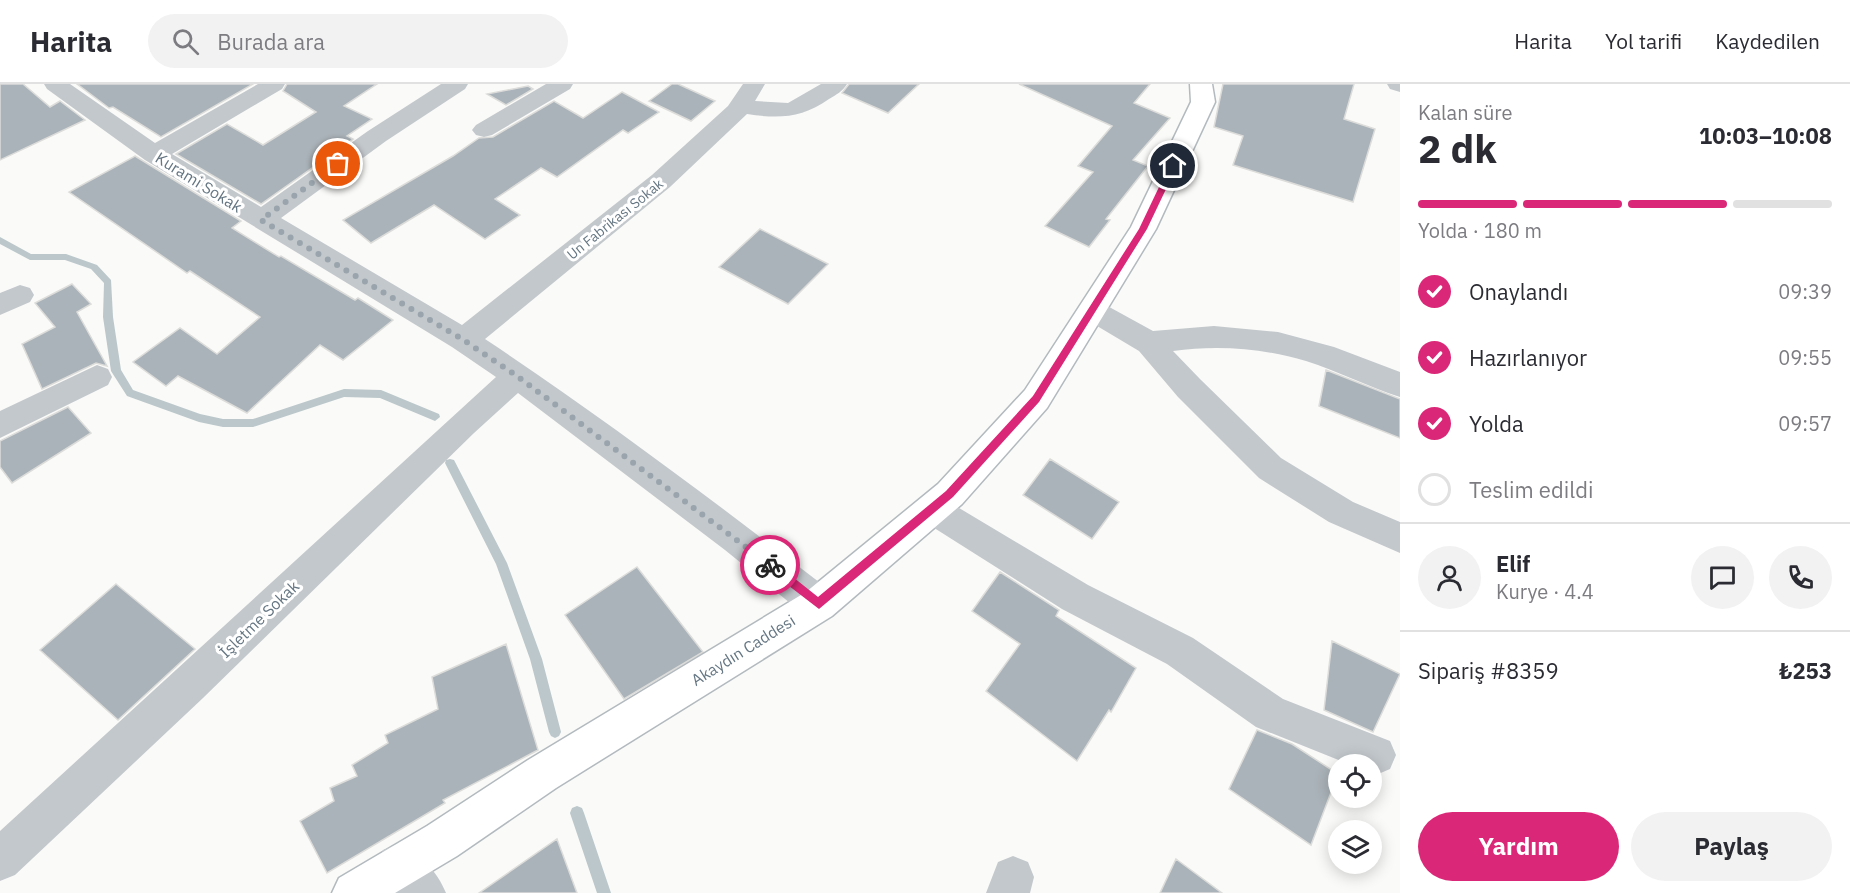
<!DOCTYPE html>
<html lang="tr">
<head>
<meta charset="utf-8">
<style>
  body { margin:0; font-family:"IBM Plex Sans",sans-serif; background:#f2f2f3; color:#2b2b33; height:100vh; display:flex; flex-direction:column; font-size:22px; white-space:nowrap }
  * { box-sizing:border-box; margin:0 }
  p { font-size:20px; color:#7c7c81 }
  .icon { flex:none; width:33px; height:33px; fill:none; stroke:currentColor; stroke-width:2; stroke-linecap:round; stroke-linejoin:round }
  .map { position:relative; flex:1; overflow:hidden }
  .details { display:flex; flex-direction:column; background:#fff; width:450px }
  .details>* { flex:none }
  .buttons { position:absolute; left:1328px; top:670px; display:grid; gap:12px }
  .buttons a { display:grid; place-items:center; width:54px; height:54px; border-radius:50%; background:#fff; box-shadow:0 3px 15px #0003; font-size:30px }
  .pin { position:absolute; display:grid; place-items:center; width:51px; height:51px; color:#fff; margin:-26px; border:3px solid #fff; border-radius:50%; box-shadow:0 2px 6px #0007 }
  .courier { position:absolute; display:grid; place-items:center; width:60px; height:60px; margin:-30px; border:4px solid #db2777; border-radius:50%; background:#fff; color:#222; box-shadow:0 2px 8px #0007 }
  .summary em { font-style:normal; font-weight:800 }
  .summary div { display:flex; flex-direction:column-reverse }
  .summary { display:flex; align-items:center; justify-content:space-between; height:102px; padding:0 18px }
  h1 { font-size:39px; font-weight:800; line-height:45px }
  .bar { display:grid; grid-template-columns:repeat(4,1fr); gap:9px 6px; align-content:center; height:72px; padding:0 18px }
  .bar i { height:8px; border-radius:4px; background:#e1e1e2 }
  .bar .active { background:#db2777 }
  .bar p { grid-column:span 4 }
  .line { display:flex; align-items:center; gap:15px; padding:0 18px; border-top:2px solid #e1e1e2 }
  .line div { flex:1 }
  .round { display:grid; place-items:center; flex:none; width:63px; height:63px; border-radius:32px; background:#f2f2f3 }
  ol { padding:0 18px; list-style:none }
  li { display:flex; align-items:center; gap:18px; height:66px }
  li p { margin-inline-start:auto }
  li .icon { padding:6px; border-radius:50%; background:#db2777; color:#fff; stroke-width:4 }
  li:last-child { color:#7c7c81 }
  li i { width:33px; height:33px; border:3px solid #e1e1e2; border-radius:50% }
  .primary-button { display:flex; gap:12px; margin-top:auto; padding:12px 18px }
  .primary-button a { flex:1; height:69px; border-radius:36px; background:#db2777; color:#fff; font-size:24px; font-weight:800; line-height:69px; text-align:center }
  .primary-button a+a { background:#f2f2f3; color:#2b2b33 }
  header { display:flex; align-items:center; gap:36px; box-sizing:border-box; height:84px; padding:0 30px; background:#fff; border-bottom:2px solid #e1e1e2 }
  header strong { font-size:28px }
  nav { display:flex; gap:33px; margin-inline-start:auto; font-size:21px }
  .search { width:420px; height:54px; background:#f2f2f3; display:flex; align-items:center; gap:15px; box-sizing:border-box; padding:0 21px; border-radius:33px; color:#7c7c81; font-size:22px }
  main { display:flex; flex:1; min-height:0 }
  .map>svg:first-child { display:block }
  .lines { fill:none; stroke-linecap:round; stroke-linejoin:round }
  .stream { fill:#bbc7cb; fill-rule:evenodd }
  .building { fill:#aab3b9; stroke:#dcdcda; stroke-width:1.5 }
  .secondary-casing { stroke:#b3babf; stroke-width:3 }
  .street { fill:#c3c8cc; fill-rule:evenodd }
  .secondary { fill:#fff; fill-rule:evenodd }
  .route { fill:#db2777 }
  .done { stroke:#99a4ac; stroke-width:6; stroke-dasharray:0 10.8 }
  .labels { text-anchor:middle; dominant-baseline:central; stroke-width:6; stroke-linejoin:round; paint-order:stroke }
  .far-street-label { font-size:14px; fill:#657683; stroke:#fff }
  .street-label { font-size:16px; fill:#657683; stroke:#fff }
</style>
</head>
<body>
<header>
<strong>Harita</strong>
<div class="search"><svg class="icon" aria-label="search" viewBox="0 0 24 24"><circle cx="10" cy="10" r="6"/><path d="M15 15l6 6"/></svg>Burada ara</div>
<nav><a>Harita</a><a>Yol tarifi</a><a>Kaydedilen</a></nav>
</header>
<main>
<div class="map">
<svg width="1400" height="809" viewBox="0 0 1400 809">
  <rect width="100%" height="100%" fill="#fafaf8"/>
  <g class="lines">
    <path class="stream" d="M0 153 31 170H66L97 181 111 196 113 233 121 286 133 306 200 330 223 335H253L344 305 381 306 439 330 440 333 435 337 380 314 344 313 253 343H223L199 338 127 312 111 287 103 233 104 199 91 185 65 176H30L0 160Z
      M450 375 454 376 507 479 542 575 561 648 559 652 555 654 551 652 549 648 530 575 496 480 445 379 446 376Z
      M577 722 582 724 584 729 611 809H597L570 729 572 724Z"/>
  </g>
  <path class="building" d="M0 0H23L50 23 60 17 85 36 0 76Z
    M77 0H253L161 53 113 23 109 24Z
    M287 0H377L344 22 372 35 347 52 353 55 261 120 176 70 227 40 263 61 316 28 283 7Z
    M672 0H678L715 17 691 37 649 17Z
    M849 0H919L888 29 842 9Z
    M1019 0H1150L1134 19 1170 34 1133 76 1148 82 1106 135 1110 136 1089 163 1045 142 1093 88 1078 82 1112 42Z
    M1223 0H1354L1344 35 1375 45 1353 118 1233 81 1243 52 1214 43Z
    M528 2 533 5 506 21 487 10Z
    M622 8 659 28 628 49 623 46 557 93 541 84 495 115 520 131 485 155 434 121 371 159 343 136 453 72 479 54 493 53 554 17 583 34Z
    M135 72 241 137 232 144 279 173 281 172 355 216 358 214 393 236 343 276 320 261 247 329 178 292 166 302 133 278 180 244 217 270 260 233 190 187 187 189 69 108Z
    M760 145 828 180 788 220 719 183Z
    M72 200 91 220 77 228 107 282 96 279 42 305 22 260 55 243 35 219Z
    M1326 286 1400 315V354L1319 322Z
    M68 323 91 349 12 399 0 383V357Z
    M1050 375 1119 418 1092 455 1023 411Z
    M637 483 703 568 624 615 565 531Z
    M1000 488 1059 526 1056 532 1136 584 1111 628 1109 626 1077 677 986 607 1020 560 972 527Z
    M116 500 195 565 118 636 40 566Z
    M1332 557 1400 590 1373 648 1324 626Z
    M506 560 538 666 443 716 445 719 327 789 300 737 334 717 330 704 357 692 352 681 388 659 385 651 438 625 432 593Z
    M1257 646 1292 660 1338 690 1311 761 1229 705Z
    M557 755 577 809H479Z
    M1176 775 1222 809H1160Z"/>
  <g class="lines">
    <defs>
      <path id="secondary" d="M1190 0H1212L1215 18 1156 145 1047 324 962 420 832 532 556 704 457 772 395 809H332L339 794 427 742 528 676 806 508 938 400 1025 306 1131 143 1191 18Z"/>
    </defs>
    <use href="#secondary" class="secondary-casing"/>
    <path class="street" d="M44 0H70L155 59 258 0H285L282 5 172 70 261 123 368 47 441 0H468L465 5 386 57 281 134 462 241 652 91 728 22 743 0H765L755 17 788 19 821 0H847C843 7 836 11 829 15 802 34 779 35 747 30L670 103 485 255C604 334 719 421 832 508L837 520 832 532 819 537 806 532 725 466 518 309 474 349 203 614 15 791 0 797V747L496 293 452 263 145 76 47 5Z
      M546 0H573L570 5 492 51 484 53 476 51 472 46 476 41Z
      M1387 0H1400V8L1390 5Z
      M20 201 30 204 34 211 30 218 0 231V209Z
      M1092 215 1102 219 1153 247 1214 242 1278 248 1334 263 1400 288V313C1368 303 1338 287 1306 277 1263 264 1217 261 1173 267L1200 295 1281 374 1353 418 1400 438V469L1329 438 1259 394 1178 313 1139 267 1082 233 1078 226 1082 219Z
      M97 281 108 285 112 293 108 301 0 354V327Z
      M932 410 944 415 1088 501 1193 554 1283 615 1390 657 1396 671 1390 685 1376 691 1371 689V681H1351L1256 643 1167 580 1062 525 920 435 915 425 920 415Z
      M398 760C420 769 437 787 446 809H395L383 796 377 781 383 766Z
      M1013 772 1028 778 1034 793 1030 809H986L998 778Z"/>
    <use href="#secondary" class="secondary"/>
  </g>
  <path class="route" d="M1173 80 1177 82 1147 145 1039 318 953 413 819 525 767 485V478H774L818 513 946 407 1033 312 1139 145 1169 82Z"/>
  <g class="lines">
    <path class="done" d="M338 80 261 136 462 255 517 292 770 481"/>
  </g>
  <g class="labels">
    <g class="far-street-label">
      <text transform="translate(615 135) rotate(-39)">Un Fabrikası Sokak</text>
    </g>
    <g class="street-label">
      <text transform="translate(199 98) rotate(32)">Kurami Sokak</text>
      <text transform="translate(259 535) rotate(-44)">İşletme Sokak</text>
      <text transform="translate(743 566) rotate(-32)">Akaydın Caddesi</text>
    </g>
  </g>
</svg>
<div class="buttons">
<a><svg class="icon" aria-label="locate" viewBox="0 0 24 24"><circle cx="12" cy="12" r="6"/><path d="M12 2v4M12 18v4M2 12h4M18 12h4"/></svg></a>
<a><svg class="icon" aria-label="layers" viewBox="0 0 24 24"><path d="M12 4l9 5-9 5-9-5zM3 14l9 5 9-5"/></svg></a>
</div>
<div class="pin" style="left:338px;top:80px;background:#ea580c"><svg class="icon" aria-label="bag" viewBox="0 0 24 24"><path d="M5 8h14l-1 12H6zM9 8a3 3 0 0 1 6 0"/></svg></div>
<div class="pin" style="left:1173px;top:82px;background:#1f2937"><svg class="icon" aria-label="home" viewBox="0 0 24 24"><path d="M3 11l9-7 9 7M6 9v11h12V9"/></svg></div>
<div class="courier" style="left:770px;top:481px"><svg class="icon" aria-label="bike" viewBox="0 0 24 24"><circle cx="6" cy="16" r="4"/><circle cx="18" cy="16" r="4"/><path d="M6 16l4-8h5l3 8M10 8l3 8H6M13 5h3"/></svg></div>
</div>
<section class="details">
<div class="summary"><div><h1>2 dk</h1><p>Kalan süre</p></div><em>10:03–10:08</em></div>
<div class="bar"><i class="active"></i><i class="active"></i><i class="active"></i><i></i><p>Yolda · 180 m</p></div>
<ol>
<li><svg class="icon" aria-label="check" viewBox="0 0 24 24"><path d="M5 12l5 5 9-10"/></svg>Onaylandı<p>09:39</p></li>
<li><svg class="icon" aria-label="check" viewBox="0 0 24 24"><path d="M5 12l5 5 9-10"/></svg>Hazırlanıyor<p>09:55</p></li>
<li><svg class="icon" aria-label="check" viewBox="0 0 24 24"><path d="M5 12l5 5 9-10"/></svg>Yolda<p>09:57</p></li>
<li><i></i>Teslim edildi</li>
</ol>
<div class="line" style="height:108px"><a class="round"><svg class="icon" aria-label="person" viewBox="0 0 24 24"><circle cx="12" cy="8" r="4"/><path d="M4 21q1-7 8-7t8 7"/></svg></a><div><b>Elif</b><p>Kurye · 4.4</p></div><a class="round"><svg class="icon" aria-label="chat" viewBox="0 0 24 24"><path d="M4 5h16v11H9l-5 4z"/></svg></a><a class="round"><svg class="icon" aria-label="phone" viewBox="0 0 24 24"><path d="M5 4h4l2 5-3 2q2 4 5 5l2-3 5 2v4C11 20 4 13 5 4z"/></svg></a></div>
<div class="line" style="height:78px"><div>Sipariş #8359</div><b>₺253</b></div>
<div class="primary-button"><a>Yardım</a><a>Paylaş</a></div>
</section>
</main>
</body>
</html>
